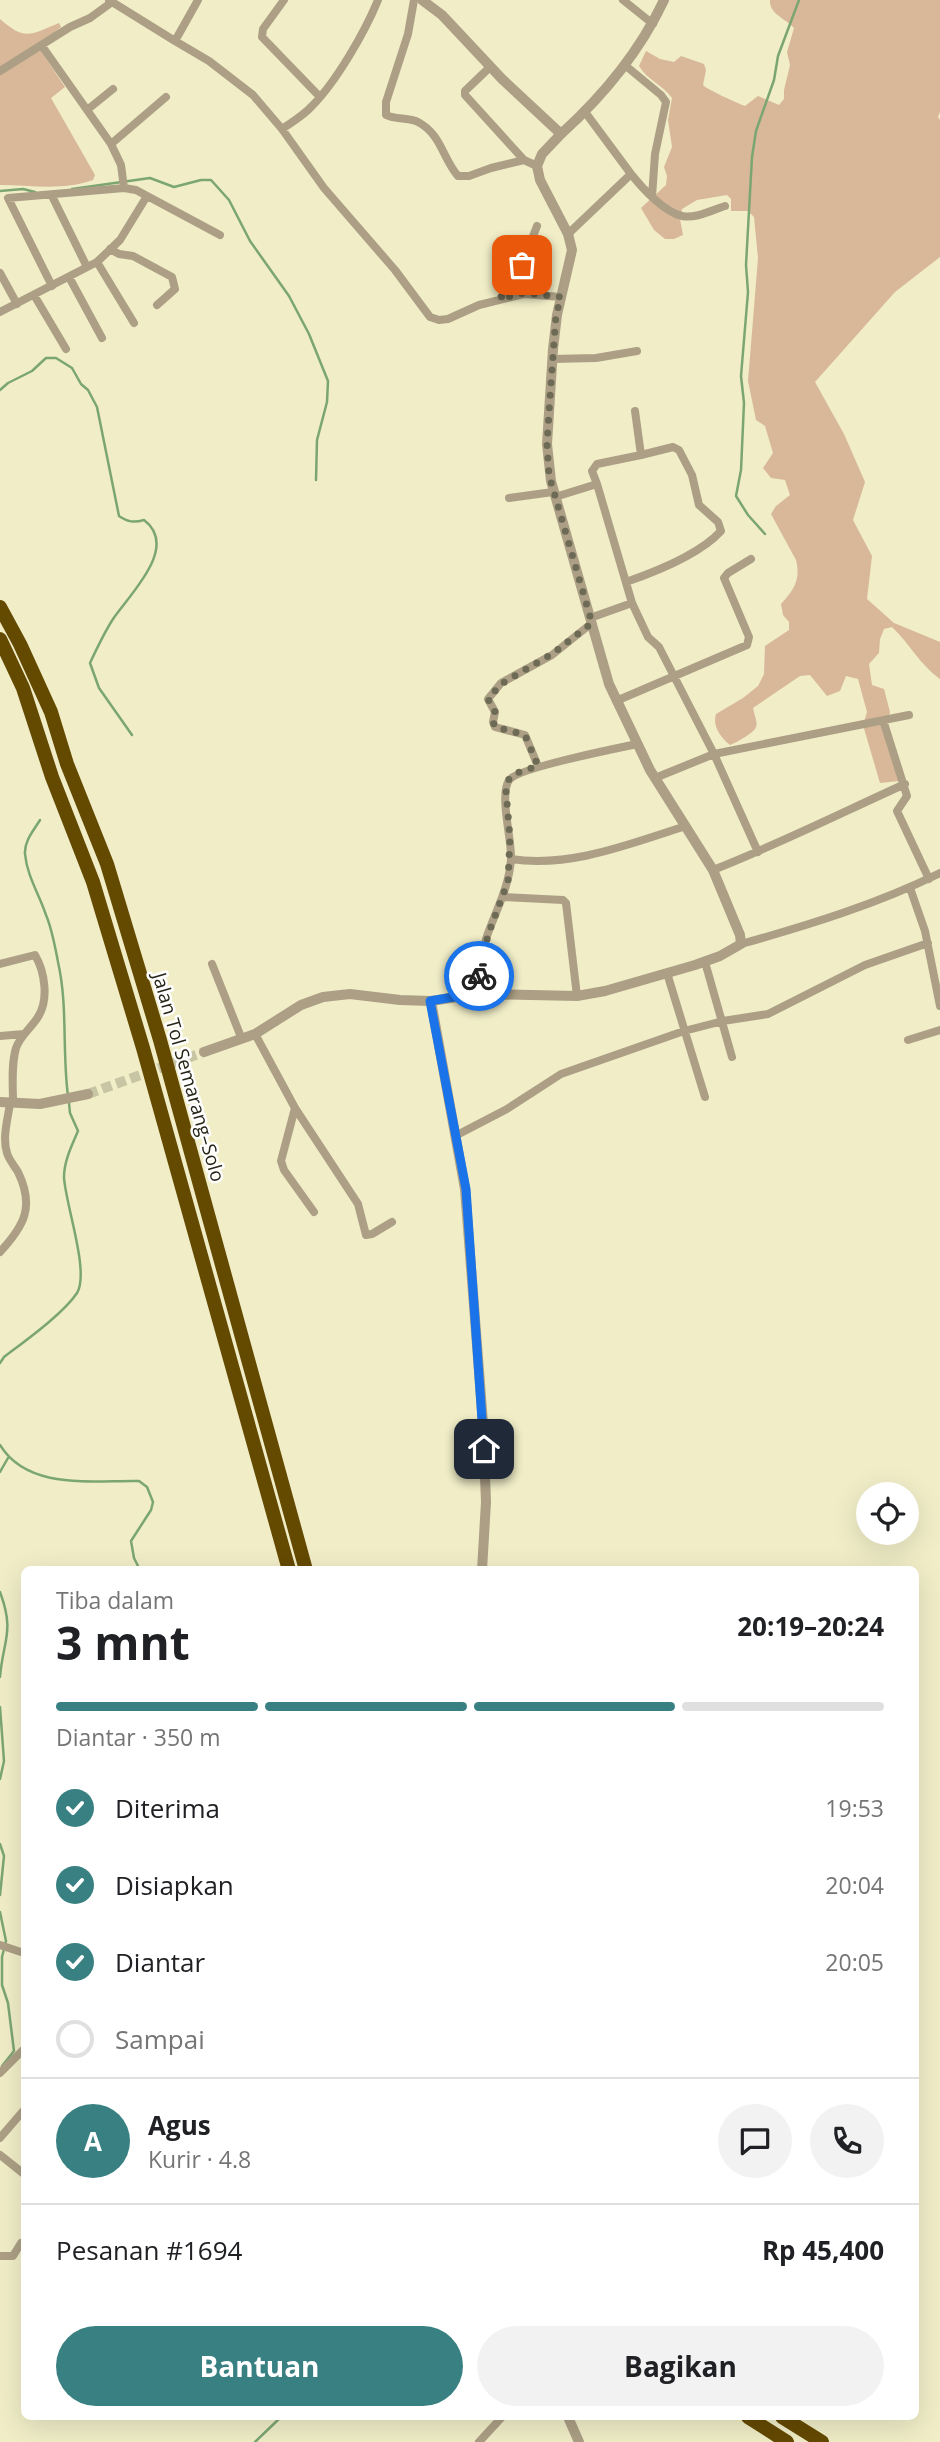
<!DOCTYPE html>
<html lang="id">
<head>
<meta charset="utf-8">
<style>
  body { margin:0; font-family:"Open Sans",sans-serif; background:#f2f2f2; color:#202124; height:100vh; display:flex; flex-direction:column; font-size:26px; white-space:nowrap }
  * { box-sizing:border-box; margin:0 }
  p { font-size:23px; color:#757577 }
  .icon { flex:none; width:38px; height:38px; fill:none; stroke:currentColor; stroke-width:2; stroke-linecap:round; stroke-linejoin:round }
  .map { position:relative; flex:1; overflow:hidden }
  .drawer { position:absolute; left:21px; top:1566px; width:898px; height:854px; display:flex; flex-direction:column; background:#fff; border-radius:10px; box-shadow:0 7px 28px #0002 }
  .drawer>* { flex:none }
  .controls { position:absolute; left:856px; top:1482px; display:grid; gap:14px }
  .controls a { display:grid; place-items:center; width:63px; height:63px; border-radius:50%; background:#fff; box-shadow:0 7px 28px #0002; font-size:35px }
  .pin { position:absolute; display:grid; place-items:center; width:60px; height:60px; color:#fff; margin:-30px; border-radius:14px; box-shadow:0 4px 10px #0006 }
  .courier { position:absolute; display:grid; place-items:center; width:70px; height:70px; margin:-35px; border:5px solid #1a73e8; border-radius:50%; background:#fff; color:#222; box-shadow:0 2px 9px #0007 }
  .headline em { font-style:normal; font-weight:700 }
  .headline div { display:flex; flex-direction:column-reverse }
  .headline { display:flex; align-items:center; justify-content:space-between; height:119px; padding:0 35px }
  h1 { font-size:46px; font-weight:700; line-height:52px }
  .bar { display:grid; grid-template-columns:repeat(4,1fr); gap:10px 7px; align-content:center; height:84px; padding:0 35px }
  .bar i { height:9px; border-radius:5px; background:#e0e0e0 }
  .bar .active { background:#388081 }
  .bar p { grid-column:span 4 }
  .line { display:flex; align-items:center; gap:18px; padding:0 35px; border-top:2px solid #e0e0e0 }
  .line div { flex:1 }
  .round { display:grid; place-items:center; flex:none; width:74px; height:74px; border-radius:37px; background:#f2f2f2 }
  ol { padding:0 35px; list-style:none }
  li { display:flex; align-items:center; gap:21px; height:77px }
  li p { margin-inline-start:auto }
  li .icon { padding:7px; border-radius:50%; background:#388081; color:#fff; stroke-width:4 }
  li:last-child { color:#757577 }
  li i { width:38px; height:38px; border:4px solid #e0e0e0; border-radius:50% }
  .action { display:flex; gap:14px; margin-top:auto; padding:14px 35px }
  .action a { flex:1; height:80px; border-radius:42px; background:#388081; color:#fff; font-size:28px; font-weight:700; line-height:80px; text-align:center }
  .action a+a { background:#f2f2f2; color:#202124 }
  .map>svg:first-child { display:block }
  .green { fill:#d8b898 }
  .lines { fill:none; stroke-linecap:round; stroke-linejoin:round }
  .stream { stroke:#7ba672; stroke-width:2.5 }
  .tertiary-tunnel { stroke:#c8c5a4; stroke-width:10; stroke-dasharray:10 5; stroke-linecap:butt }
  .minor { stroke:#ac9f85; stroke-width:8 }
  .tertiary { stroke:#ac9f85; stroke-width:10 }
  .motorway { stroke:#644900; stroke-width:14 }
  .done { stroke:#6d6b55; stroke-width:7; stroke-dasharray:0 12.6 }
  .route { stroke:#1a73e8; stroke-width:9 }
  .labels { text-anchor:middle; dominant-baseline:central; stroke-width:5; stroke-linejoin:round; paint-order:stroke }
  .street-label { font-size:19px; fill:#272517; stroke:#fff }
</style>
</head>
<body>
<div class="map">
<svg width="940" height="2442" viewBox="0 0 940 2442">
  <rect width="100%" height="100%" fill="#f0edc7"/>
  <path class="green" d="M770 0H940V112L938 117 940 120V257L895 292 815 382 844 434 865 482 853 520 872 556 867 599 894 623 940 642V679C920 665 910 644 892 627L884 629 880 639 879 653 869 664 872 685 884 689 890 712 886 733 899 781 880 783 863 725 867 712 858 679 846 676 840 691 827 696 810 675 800 676 753 708C757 725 761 727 745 737 739 740 736 743 730 745 721 738 712 726 716 714L743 698 758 686 764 674 765 646 789 630V622L783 615 781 604C794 590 801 579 796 560L771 514 776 506 790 495 785 480 771 478 763 468 773 453 765 426 756 420 748 381 758 258 754 217 748 211H731V199L727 195 697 200 682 209 680 219 683 235 674 239H665L654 230 641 208 666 185 667 176 664 167 672 147 668 120 672 98C662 84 647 80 639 66L646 51 660 59 674 62 681 56 704 64 706 70 703 85C706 89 737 103 745 106L758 96 779 105 784 99V90L790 65 787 52 794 28C785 18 769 14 770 0Z
    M0 19C25 41 30 35 59 23L61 27 49 37 41 51 65 87 51 98 95 175 93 180C62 191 31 185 0 185Z"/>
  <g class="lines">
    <path class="stream" d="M72 189 150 178 174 187 201 180H211L229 200 250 241 289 296 309 334 328 381 327 402 317 440 316 480
      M0 191 23 189 35 192
      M0 390 8 383 32 371 46 358H56L72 368 81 384 88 390 97 407 119 516C128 522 134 523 144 520 180 547 129 595 113 619 104 633 97 648 90 663L99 688 132 735
      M765 534 748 515 736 496 741 470 744 403 741 376 748 292 746 265 752 157 756 131 774 80 778 56 799 0
      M40 820C34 830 24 841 25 854 27 876 39 894 46 915 52 929 55 946 58 962 68 1006 62 1051 68 1096
      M0 1363 4 1357C25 1341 63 1314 77 1293 90 1272 65 1203 64 1177 64 1161 72 1145 78 1131L70 1113 69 1103
      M0 1445C28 1491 93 1480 139 1481L147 1487 153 1502 151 1510 131 1541 134 1558 140 1570
      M0 1472 8 1458
      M0 1592C15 1632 3 1640 0 1677
      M0 1707 4 1761 0 1779
      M0 1844 4 1856 0 1895
      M0 1912 6 1941 2 1957V1985L8 2003 14 2051 2 2066
      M255 2442 281 2417"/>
    <path class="tertiary-tunnel" d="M88 1094 204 1052"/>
    <path class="minor" d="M109 0 175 41
      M198 0 175 41 209 61 253 95 282 129 324 188 395 270 430 317 439 320 448 319 479 305 524 294 561 297
      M284 0 263 29 262 37 320 97
      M414 0 408 34 386 102V115C396 120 408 117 418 122 441 134 443 159 458 176H469L491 168 524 160
      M623 0 653 24
      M42 46 111 144
      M626 66 661 95 666 102 655 154 652 197
      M490 67 465 91V95L524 160 537 166
      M0 71 70 27 90 18 112 2
      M166 97 111 144 121 165 124 188 136 190 220 235
      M87 110 113 89
      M282 129C292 122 303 116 312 106 336 82 365 32 378 0
      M631 174C642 188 664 212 682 216 696 219 712 210 725 206
      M52 196 87 267
      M568 234 631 174 585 112
      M110 249 119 254 133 256 172 277 175 289 157 305
      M97 262 134 323
      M0 273 17 304
      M69 277 102 338
      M52 286 8 198 124 188
      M34 295 66 349
      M500 299 522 265 537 226
      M0 312 97 262 120 240 147 196
      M552 359 596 358 637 351
      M597 484 632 603 648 637 659 647 714 754 758 852
      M555 497 597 484 592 471 597 464 641 455 635 411
      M509 498 553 492
      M626 582C655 572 700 554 721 531L718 522 699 505 692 475 679 450 673 447 641 455
      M590 618 632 603
      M616 701 747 645 749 637 724 578 728 573 751 559
      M883 720 907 796 897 811 929 879
      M538 766 525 735 495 727 493 722 495 712 488 699 501 683 552 655 592 623
      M655 778 714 754 909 715
      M511 859C571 868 629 844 686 826
      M713 870C779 844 841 813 905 784
      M910 888 925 931 940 1006
      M504 897 563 900 566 903 577 996
      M741 944C809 925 877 904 940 873
      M705 962 732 1057
      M0 964 35 955C45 972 49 1000 38 1017 31 1028 20 1036 16 1048 11 1065 13 1085 13 1103
      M212 964 241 1037
      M667 973 705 1097
      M477 994C480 974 481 954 487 936 496 910 509 888 511 859 512 839 499 796 509 780 517 768 618 748 637 744
      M255 1034 295 1108 358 1204 366 1235 372 1234 392 1222
      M0 1036 24 1034
      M908 1040 940 1030
      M295 1108 281 1161 284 1170 314 1212
      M457 1135 507 1109 561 1074 684 1031 723 1021 768 1014 865 965 928 943
      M0 1252C24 1226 35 1207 18 1172 14 1165 9 1160 7 1153 2 1137 8 1119 10 1103
      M0 1945 24 1953
      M0 2073 23 2050
      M0 2138 24 2110
      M0 2155 24 2174
      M0 2256H13L21 2243
      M479 2442 502 2417"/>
    <path class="tertiary" d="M561 134C604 95 639 53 664 0
      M431 1001 465 1189 483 1423 486 1502 482 1570
      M204 1052 255 1034 301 1005 323 997 350 994 400 1000 431 1001 477 994 577 996 605 991 695 965 720 956 741 944 740 935 713 870 650 770 609 684 551 481 547 444 553 349 557 315 572 250 568 234 540 180 537 166 542 154 561 134 502 79 442 15 422 0
      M0 1102 40 1104 88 1094
      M568 2417 579 2442"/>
    <path class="motorway" d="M0 607 20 644 51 712 67 764 107 864 160 1040 306 1570
      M0 639 23 688 52 777 93 882 143 1048 289 1570
      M748 2417 787 2442
      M782 2417 822 2442"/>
  </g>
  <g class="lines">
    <path class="done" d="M479 976 488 935 508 881 510 838 506 791 509 779 517 773 538 766 525 735 495 727 493 722 495 712 488 699 501 684 552 654 592 623 549 475 547 444 550 397 556 315 561 297 524 293 500 299 522 265"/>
    <path class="route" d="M479 976 477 993 430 1001 466 1189 484 1449"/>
  </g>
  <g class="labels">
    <g class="street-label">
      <text transform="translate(189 1077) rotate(74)">Jalan Tol Semarang–Solo</text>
    </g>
  </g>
</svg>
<div class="controls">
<a><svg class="icon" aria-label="locate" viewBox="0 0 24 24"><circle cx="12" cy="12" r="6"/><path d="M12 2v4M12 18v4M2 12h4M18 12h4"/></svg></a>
</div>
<div class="pin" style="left:522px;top:265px;background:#ea580c"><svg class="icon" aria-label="bag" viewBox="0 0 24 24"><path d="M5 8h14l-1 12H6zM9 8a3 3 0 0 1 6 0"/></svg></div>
<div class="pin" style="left:484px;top:1449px;background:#1f2937"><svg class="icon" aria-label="home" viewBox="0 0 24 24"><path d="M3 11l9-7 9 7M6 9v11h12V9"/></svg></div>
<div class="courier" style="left:479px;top:976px"><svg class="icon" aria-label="bike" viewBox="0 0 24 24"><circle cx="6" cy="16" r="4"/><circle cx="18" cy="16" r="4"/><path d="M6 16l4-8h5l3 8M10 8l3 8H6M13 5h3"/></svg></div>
<section class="drawer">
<div class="headline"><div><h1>3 mnt</h1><p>Tiba dalam</p></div><em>20:19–20:24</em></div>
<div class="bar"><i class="active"></i><i class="active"></i><i class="active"></i><i></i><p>Diantar · 350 m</p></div>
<ol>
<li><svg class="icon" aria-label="check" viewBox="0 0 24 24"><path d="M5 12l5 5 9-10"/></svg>Diterima<p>19:53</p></li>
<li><svg class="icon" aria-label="check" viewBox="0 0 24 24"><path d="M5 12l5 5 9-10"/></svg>Disiapkan<p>20:04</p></li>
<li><svg class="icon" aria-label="check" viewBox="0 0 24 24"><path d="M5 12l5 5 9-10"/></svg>Diantar<p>20:05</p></li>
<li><i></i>Sampai</li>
</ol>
<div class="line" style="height:126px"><b class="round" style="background:#388081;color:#fff">A</b><div><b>Agus</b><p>Kurir · 4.8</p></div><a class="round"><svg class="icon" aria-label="chat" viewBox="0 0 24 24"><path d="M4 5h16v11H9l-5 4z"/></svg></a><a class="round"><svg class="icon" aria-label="phone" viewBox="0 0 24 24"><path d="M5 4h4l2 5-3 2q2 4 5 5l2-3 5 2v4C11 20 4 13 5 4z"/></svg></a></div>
<div class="line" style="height:91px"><div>Pesanan #1694</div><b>Rp 45,400</b></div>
<div class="action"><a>Bantuan</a><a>Bagikan</a></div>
</section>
</div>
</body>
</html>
